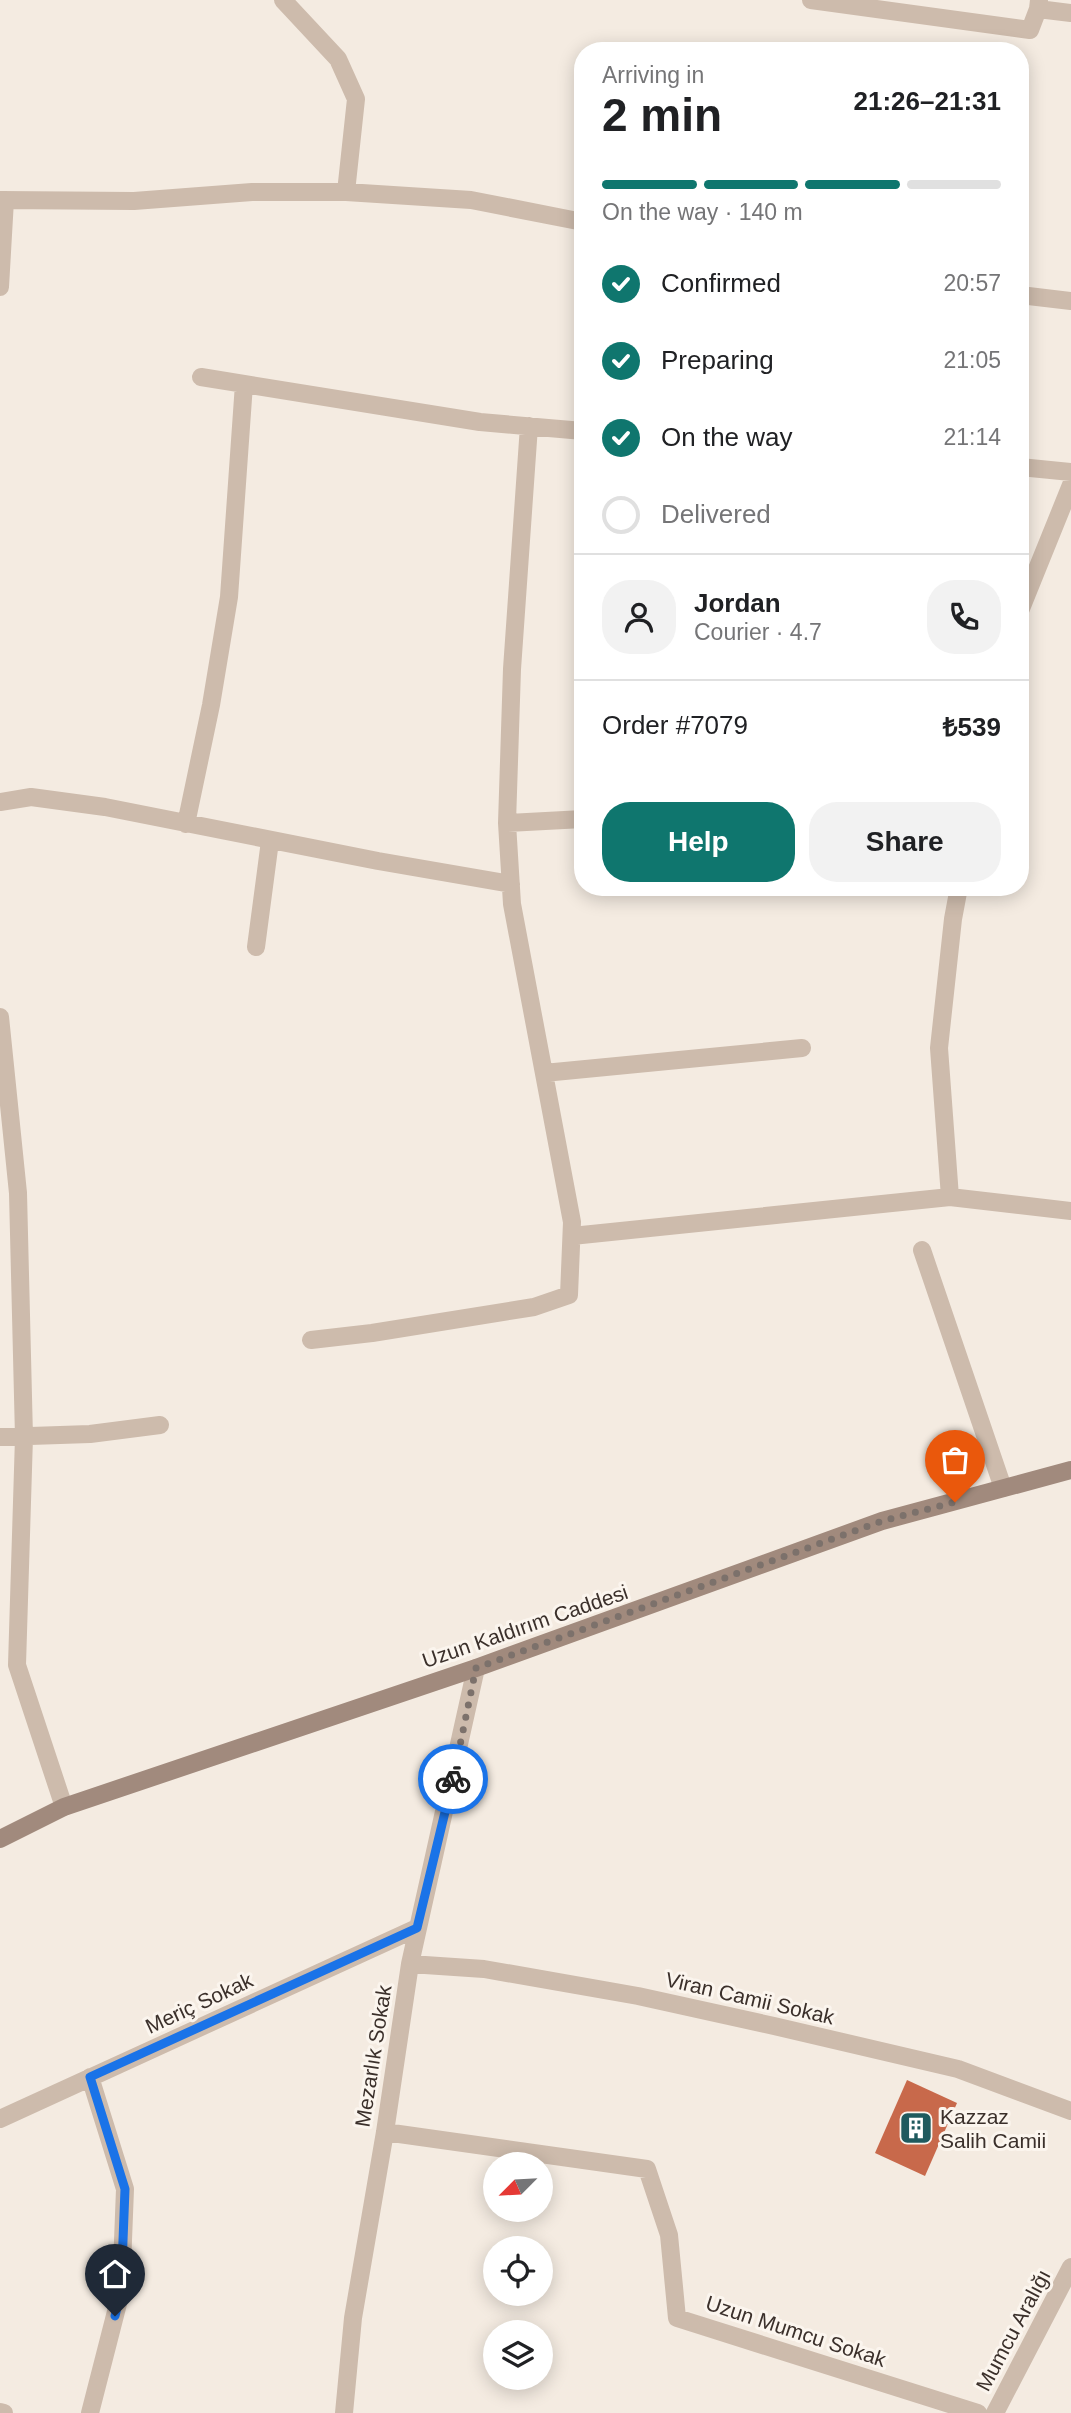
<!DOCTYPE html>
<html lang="en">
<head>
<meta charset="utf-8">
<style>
  body { margin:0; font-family:Helvetica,sans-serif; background:#f2f2f2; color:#202124; height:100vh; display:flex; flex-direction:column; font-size:26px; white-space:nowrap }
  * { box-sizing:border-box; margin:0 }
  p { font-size:23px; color:#757577 }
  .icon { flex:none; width:38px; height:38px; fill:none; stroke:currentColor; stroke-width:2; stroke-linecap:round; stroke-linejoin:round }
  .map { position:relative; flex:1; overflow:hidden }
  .panel { position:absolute; left:574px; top:42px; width:455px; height:854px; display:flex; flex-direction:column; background:#fff; border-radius:28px; box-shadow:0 4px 18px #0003 }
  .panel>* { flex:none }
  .needle { width:46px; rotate:246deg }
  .buttons { position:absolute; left:483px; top:2152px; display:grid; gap:14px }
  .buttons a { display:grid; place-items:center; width:70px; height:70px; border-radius:50%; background:#fff; box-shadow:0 4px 18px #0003; font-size:35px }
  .pin { position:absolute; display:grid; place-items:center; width:60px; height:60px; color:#fff; margin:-72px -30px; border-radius:50% 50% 50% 0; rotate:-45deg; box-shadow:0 0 7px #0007 }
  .pin .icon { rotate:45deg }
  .courier { position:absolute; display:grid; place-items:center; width:70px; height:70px; margin:-35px; border:5px solid #1a73e8; border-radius:50%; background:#fff; color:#222; box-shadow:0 2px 9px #0007 }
  .head em { font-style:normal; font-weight:800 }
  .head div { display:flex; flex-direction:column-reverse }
  .head { display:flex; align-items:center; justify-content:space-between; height:119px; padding:0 28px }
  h1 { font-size:46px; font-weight:800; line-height:52px }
  .bar { display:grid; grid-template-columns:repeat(4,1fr); gap:10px 7px; align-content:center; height:84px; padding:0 28px }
  .bar i { height:9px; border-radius:5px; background:#e0e0e0 }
  .bar .active { background:#0f766e }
  .bar p { grid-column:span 4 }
  .line { display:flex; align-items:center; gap:18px; padding:0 28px; border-top:2px solid #e0e0e0 }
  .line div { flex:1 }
  .round { display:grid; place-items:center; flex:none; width:74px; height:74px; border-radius:28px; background:#f2f2f2 }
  ol { padding:0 28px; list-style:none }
  li { display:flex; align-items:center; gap:21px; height:77px }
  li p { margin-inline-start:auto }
  li .icon { padding:7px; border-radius:50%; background:#0f766e; color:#fff; stroke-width:4 }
  li:last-child { color:#757577 }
  li i { width:38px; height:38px; border:4px solid #e0e0e0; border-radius:50% }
  .button { display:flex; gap:14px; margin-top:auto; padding:14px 28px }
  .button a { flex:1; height:80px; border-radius:28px; background:#0f766e; color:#fff; font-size:28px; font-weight:800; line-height:80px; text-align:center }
  .button a+a { background:#f2f2f2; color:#202124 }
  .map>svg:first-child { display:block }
  .building { fill:#c8694b }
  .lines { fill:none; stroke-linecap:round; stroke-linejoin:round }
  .minor { stroke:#cdbbac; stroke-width:18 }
  .secondary { stroke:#a18a7d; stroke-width:18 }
  .done { stroke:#7c716b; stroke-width:7; stroke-dasharray:0 12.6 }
  .route { stroke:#1a73e8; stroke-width:9 }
  .labels { text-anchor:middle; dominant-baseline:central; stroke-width:6; stroke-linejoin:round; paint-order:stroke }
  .street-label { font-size:21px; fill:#3b302b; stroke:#fbf5ee }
  .poi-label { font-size:21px; fill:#3b302b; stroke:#fbf5ee; text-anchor:start }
</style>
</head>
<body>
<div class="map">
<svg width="1071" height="2413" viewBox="0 0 1071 2413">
  <rect width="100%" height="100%" fill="#f4ebe1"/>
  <path class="building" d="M907 2080 957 2103 925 2176 875 2153Z"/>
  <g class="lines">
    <path class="minor" d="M283 0 338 59 356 99 346 192
      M811 0 1030 30 1038 9
      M1039 0 1038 9 1071 13
      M0 200 134 201 252 192H346L471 200 583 222
      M0 287 5 200
      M1020 295 1071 301
      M201 377 480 422 583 431
      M1020 467 1071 472
      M1020 611 1071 485
      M0 802 31 797 105 807 378 861 511 884
      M507 823 583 819
      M186 824 211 705 229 597 244 384
      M256 947 270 841
      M0 1017 18 1193 24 1437 17 1665 64 1807
      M544 1073 802 1048
      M950 1197 939 1048 953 919 959 887
      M572 1236 950 1197 1071 1211
      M922 1250 1003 1488
      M311 1340 372 1333 534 1307 569 1295 572 1222 512 904 507 823 512 669 529 426
      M0 1437 90 1434 160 1425
      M410 1964 484 1969 638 1996 774 2026 958 2069 1071 2111
      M90 2077 125 2189 121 2292 90 2413
      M0 2119 417 1928
      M385 2132 647 2169 669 2235 677 2318 978 2413
      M0 2412 4 2413
      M344 2413 353 2318 385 2132 410 1964 476 1668
      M995 2413 1071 2267"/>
    <path class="secondary" d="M0 1839 64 1807 476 1668 882 1521 1071 1470"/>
  </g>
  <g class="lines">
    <path class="done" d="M453 1779 476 1668 882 1521 955 1502"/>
    <path class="route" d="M115 2316 121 2292 125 2189 90 2077 417 1928 453 1779"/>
  </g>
  <defs>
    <symbol id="building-square" viewBox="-11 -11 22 22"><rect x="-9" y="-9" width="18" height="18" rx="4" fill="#1f5a5e" stroke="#fbf5ee"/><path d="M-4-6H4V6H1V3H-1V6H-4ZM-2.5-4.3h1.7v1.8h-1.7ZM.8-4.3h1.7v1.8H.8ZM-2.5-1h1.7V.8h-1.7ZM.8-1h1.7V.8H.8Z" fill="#fff"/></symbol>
  </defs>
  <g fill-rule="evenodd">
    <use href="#building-square" x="897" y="2109" width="38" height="38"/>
  </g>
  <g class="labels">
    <g class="street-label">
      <text transform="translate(525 1626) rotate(-19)">Uzun Kaldırım Caddesi</text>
      <text transform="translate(750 1998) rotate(13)">Viran Camii Sokak</text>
      <text transform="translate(199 2003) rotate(-25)">Meriç Sokak</text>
      <text transform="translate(373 2056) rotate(-81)">Mezarlık Sokak</text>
      <text transform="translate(1013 2330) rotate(-62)">Mumcu Aralığı</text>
      <text transform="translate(796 2331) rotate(18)">Uzun Mumcu Sokak</text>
    </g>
    <g class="poi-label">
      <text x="940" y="2116">Kazzaz<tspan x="940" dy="24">Salih Camii</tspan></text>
    </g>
  </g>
</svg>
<div class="buttons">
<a><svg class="needle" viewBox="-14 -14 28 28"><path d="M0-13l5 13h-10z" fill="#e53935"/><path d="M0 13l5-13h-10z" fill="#757577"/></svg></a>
<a><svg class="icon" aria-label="locate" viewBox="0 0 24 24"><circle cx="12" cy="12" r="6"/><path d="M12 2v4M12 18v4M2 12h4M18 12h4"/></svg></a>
<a><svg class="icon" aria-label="layers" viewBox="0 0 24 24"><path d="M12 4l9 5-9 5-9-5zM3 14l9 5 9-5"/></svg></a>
</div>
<div class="pin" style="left:955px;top:1502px;background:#ea580c"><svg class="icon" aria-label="bag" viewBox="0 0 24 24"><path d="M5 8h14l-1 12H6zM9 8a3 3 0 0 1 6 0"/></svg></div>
<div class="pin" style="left:115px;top:2316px;background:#1f2937"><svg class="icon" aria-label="home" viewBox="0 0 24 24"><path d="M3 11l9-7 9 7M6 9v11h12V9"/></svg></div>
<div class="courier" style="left:453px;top:1779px"><svg class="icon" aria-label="bike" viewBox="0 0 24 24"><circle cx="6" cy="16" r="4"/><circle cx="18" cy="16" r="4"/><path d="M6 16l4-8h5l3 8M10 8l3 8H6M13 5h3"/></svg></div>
<section class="panel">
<div class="head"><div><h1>2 min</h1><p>Arriving in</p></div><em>21:26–21:31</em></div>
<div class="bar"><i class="active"></i><i class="active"></i><i class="active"></i><i></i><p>On the way · 140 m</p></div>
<ol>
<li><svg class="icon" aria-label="check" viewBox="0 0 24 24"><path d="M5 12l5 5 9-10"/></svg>Confirmed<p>20:57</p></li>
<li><svg class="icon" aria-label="check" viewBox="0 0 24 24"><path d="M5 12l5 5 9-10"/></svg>Preparing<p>21:05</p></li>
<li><svg class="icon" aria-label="check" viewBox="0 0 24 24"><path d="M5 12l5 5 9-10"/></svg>On the way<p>21:14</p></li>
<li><i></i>Delivered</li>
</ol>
<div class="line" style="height:126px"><a class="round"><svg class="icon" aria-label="person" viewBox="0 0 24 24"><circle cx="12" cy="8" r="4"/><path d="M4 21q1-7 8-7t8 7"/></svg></a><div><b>Jordan</b><p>Courier · 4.7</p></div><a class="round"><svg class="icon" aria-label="phone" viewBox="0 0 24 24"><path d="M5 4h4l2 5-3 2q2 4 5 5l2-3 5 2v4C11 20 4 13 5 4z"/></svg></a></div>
<div class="line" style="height:91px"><div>Order #7079</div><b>₺539</b></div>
<div class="button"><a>Help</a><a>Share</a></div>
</section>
</div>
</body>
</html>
